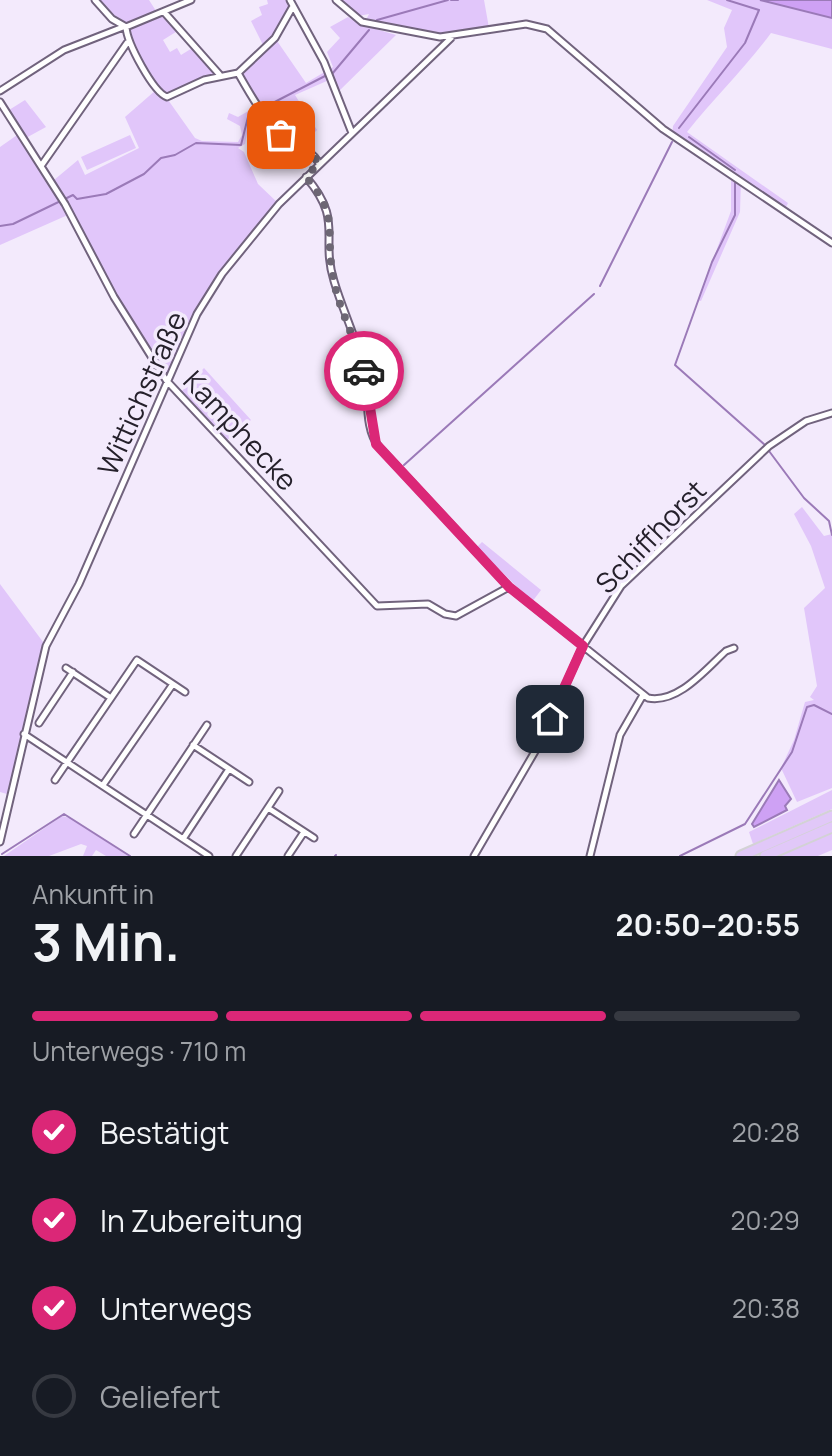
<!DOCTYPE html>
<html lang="de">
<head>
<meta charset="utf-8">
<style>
  body { margin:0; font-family:Manrope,sans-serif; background:#242831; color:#f1f3f6; height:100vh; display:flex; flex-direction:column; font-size:30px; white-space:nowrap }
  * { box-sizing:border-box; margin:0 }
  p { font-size:26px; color:#9ea1a6 }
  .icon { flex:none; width:44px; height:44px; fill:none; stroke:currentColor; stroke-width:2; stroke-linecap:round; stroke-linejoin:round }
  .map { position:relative; height:856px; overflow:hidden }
  .drawer { display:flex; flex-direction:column; background:#171b24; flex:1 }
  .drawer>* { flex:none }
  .pin { position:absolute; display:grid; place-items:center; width:68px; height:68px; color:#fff; margin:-34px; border-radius:16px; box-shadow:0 4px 12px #0006 }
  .courier { position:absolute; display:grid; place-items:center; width:80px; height:80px; margin:-40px; border:6px solid #db2777; border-radius:50%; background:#fff; color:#222; box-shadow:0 2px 10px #0007 }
  .headline em { font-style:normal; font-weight:700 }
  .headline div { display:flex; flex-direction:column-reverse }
  .headline { display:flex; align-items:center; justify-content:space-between; height:136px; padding:0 32px }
  h1 { font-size:52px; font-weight:700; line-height:60px }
  .bar { display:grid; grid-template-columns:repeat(4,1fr); gap:12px 8px; align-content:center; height:96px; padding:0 32px }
  .bar i { height:10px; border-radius:6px; background:#363941 }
  .bar .on { background:#db2777 }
  .bar p { grid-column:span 4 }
  ol { padding:0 32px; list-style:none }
  li { display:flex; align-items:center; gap:24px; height:88px }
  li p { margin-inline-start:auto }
  li .icon { padding:8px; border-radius:50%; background:#db2777; color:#fff; stroke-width:4 }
  li:last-child { color:#9ea1a6 }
  li i { width:44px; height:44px; border:4px solid #363941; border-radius:50% }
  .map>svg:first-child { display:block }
  .green { fill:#e1c6fa }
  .water { fill:#cea1f4; stroke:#9b7ab8; stroke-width:2 }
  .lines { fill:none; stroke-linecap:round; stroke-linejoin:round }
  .stream { stroke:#9b7ab8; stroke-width:2 }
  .minor-casing { stroke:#71637d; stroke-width:9 }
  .highway-casing { stroke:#d3d2d5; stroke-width:13 }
  .minor { stroke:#fff; stroke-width:5 }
  .highway { stroke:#e1c8f8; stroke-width:9 }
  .done { stroke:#6d6774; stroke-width:8; stroke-dasharray:0 14.4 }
  .route { stroke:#db2777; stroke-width:10 }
  .labels { text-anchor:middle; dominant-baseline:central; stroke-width:7; stroke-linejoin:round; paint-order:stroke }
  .street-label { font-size:28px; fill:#25202b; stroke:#f3eafc }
</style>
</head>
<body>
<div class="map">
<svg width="832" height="856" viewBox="0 0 832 856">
  <rect width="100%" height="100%" fill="#f3eafc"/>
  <path class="green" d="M97 0H149L158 14 164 12 179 30 163 40 170 52 177 48 181 55 194 47 221 75 166 97 195 138 202 141 238 142 242 135 240 126 227 119 229 113 238 117 257 106 238 73 265 49 251 21 262 15 259 7 268 4 267 0H290L292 8 275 38 306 83 333 67 327 52 340 38 330 27 348 17 359 24 396 35 337 93 329 80 295 95 317 130 301 146 294 145 261 112 250 117 245 144 238 148 244 152 258 184 279 204 208 295 166 380 114 297 70 214 0 245V147L20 133 0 100 9 110 25 100 46 127 24 139 54 180 78 160 85 175 139 148 125 117 156 90 127 43 126 27 120 25Z
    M340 0H484L489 28 450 37 365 22 369 14 358 16Z
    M707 0H760L832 18V49L771 33C745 68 714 98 687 132L788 203 786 207 741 178 740 212 701 301 698 300 731 211V170L672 136 673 126 727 47 724 28 732 10Z
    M130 135 136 148 87 170 81 157Z
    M204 368 251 420 227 440 181 392Z
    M802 507 824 536 832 534V788L797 802 781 768 794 740 805 702 814 700 810 697 817 686 804 608 825 588 811 546 794 514Z
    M482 542 541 590 532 602 477 547Z
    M0 584 46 646 7 794 0 792Z
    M832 790V809L753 844 749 832Z
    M62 816 70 818 128 856H106L96 850 92 856H83L87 846 81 844 49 856H4Z
    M832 833V850L818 856H779Z"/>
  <path class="water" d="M760 0H832V18Z
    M779 780 791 799 785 806 787 810 754 827 752 824Z"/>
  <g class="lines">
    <path class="stream" d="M451 0H458
      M377 20 448 0
      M332 74 369 30
      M263 108 325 76
      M679 128 745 43 759 10 727 0
      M689 137 735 170
      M735 183V215L712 262 675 365 765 445
      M0 226 13 224 73 195 77 199 106 194 144 174 161 158 175 155 196 143 241 145 248 117 256 110
      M600 286 672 142
      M769 451 804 498 829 521 832 535
      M404 465 594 294
      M2 854 64 814 130 856
      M335 856 336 855
      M680 856 745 824 792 752 807 707 814 705 832 714"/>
    <defs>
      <path id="minor" d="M95 0 112 19 126 27 191 0
        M290 0 324 62 352 133
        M336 0 362 22 440 37 526 24 547 29 663 129 832 243
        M164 12 219 74
        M126 27C127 43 153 92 167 97L204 80 238 73 275 38 292 8
        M238 73C251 96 264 119 284 137 296 149 310 147 319 163
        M0 91 64 50 123 27
        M0 102 65 204 114 297 166 380 377 606 428 604 445 614 456 616 509 587
        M41 166 127 43
        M306 177C344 221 320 236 334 281 343 312 359 343 365 375 369 397 364 429 379 447L509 587 648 698C678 704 706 669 726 651L734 648
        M66 668 111 698
        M39 723 73 672
        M24 734 209 856
        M193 745 249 782
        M55 780 137 660 185 692
        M103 785 173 684
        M268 808 314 838
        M134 834 207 725
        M183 839 229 769
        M0 842 46 646 79 584 197 314 222 274 279 204 451 38
        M236 856 279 791
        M288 856 304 832
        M474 856 537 748 583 646 621 586 769 446 806 421 832 413
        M590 856 620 735 643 695"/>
      <path id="highway" d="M741 856 832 816
        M765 856 832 827"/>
    </defs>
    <use href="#minor" class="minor-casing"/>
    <use href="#highway" class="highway-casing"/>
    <use href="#minor" class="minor"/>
    <use href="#highway" class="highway"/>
  </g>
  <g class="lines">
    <path class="done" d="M281 135 307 148 319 163 306 177C341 218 324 230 333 276 338 309 356 339 364 371"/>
    <path class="route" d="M364 371 376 444 509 587 583 646 550 719"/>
  </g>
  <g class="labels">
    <g class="street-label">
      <text transform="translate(141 393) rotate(-66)">Wittichstraße</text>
      <text transform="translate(241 430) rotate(47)">Kamphecke</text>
      <text transform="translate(650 536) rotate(-46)">Schiffhorst</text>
    </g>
  </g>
</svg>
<div class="pin" style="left:281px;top:135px;background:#ea580c"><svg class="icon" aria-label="bag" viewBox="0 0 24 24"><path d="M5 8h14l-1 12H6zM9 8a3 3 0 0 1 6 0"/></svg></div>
<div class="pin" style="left:550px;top:719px;background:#1f2937"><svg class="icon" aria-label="home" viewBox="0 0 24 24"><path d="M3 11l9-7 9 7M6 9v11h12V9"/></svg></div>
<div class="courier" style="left:364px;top:371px"><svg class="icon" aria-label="car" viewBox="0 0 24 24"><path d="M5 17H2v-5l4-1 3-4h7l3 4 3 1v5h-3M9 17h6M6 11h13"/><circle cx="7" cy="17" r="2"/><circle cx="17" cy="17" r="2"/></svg></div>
</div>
<section class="drawer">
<div class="headline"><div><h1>3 Min.</h1><p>Ankunft in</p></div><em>20:50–20:55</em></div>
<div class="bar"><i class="on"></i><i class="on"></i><i class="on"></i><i></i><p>Unterwegs · 710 m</p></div>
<ol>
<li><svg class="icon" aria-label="check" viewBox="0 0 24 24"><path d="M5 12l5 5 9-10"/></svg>Bestätigt<p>20:28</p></li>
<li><svg class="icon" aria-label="check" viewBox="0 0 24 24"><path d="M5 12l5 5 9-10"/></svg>In Zubereitung<p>20:29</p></li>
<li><svg class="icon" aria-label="check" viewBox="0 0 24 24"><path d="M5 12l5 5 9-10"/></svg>Unterwegs<p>20:38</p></li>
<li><i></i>Geliefert</li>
</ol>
</section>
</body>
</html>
